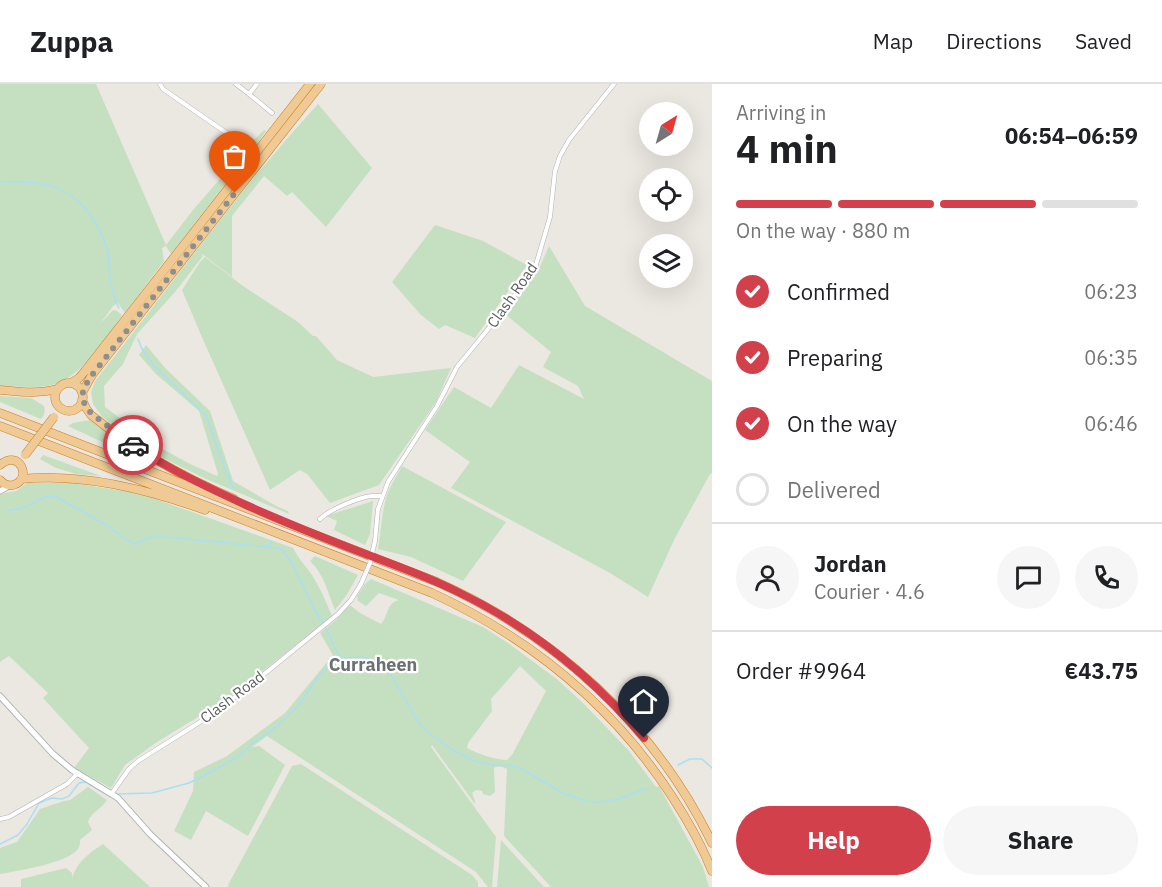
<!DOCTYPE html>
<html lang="en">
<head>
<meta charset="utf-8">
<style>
  body { margin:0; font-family:"IBM Plex Sans",sans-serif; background:#f6f6f6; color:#202124; height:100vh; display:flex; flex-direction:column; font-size:22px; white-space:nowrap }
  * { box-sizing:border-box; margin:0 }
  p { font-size:20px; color:#757577 }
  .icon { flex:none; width:33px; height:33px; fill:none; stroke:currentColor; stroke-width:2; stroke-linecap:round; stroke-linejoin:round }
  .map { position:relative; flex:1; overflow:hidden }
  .drawer { display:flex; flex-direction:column; background:#fff; width:450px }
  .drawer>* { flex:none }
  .needle { width:39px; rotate:37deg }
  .fabs { position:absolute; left:639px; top:18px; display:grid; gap:12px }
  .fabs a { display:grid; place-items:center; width:54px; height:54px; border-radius:50%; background:#fff; box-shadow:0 6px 24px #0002; font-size:30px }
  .pin { position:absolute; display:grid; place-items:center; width:51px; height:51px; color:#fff; margin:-62px -26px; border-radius:50% 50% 50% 0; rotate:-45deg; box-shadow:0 0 6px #0007 }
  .pin .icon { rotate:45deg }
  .courier { position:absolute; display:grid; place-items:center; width:60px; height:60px; margin:-30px; border:4px solid #d2404b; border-radius:50%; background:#fff; color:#222; box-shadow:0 2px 8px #0007 }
  .head em { font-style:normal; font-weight:700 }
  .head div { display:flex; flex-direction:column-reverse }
  .head { display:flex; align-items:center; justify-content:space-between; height:102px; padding:0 24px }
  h1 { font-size:39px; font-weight:700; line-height:45px }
  .bar { display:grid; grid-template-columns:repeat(4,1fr); gap:9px 6px; align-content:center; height:72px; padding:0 24px }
  .bar i { height:8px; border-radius:4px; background:#e0e0e0 }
  .bar .current { background:#d2404b }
  .bar p { grid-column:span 4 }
  .line { display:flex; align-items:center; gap:15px; padding:0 24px; border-top:2px solid #e0e0e0 }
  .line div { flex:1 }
  .round { display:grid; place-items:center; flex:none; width:63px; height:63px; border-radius:32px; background:#f6f6f6 }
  ol { padding:0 24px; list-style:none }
  li { display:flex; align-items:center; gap:18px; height:66px }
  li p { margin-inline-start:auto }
  li .icon { padding:6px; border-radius:50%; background:#d2404b; color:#fff; stroke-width:4 }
  li:last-child { color:#757577 }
  li i { width:33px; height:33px; border:3px solid #e0e0e0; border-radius:50% }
  .button { display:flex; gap:12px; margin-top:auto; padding:12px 24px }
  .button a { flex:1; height:69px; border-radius:36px; background:#d2404b; color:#fff; font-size:24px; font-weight:700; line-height:69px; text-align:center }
  .button a+a { background:#f6f6f6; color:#202124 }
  header { display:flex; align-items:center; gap:36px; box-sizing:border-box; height:84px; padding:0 30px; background:#fff; border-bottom:2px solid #e0e0e0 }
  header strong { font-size:28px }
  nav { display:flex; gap:33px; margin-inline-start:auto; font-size:21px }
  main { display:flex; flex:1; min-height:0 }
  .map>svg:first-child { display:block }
  .green { fill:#c5e0c1; fill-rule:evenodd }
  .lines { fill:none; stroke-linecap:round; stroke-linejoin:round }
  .stream { stroke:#a9dff3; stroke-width:1.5 }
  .street-casing { stroke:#afb3b5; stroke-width:5 }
  .secondary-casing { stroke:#aeb2b5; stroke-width:7 }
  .highway-casing { stroke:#d07c1c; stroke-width:9 }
  .street { stroke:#fff; stroke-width:4 }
  .secondary { stroke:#fff; stroke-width:5 }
  .highway { stroke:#efca94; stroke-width:8 }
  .street-bridge-casing { stroke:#afb3b5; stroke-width:5; stroke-linecap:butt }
  .highway-bridge-casing { stroke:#d07c1c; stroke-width:9; stroke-linecap:butt }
  .street-bridge { stroke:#fff; stroke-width:4 }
  .highway-bridge { stroke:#efca94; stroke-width:8 }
  .done { stroke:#8d8e8d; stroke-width:6; stroke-dasharray:0 10.8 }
  .route { stroke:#d2404b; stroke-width:8 }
  .labels { text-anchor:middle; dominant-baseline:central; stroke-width:4.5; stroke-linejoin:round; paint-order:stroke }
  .street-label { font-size:15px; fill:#5a5e60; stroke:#fff }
  .quarter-label { font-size:18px; font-weight:bold; fill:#6b7072; stroke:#fff }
</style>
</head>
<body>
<header>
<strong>Zuppa</strong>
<nav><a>Map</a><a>Directions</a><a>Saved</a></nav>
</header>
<main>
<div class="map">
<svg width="712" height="803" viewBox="0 0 712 803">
  <rect width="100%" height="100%" fill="#ebe7e1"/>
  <path class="green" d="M0 0H96L166 161 193 126 251 59 264 46 266 47 253 66 237 85 171 170 166 162 162 164 164 177 125 229 118 219 113 222 100 240 113 226 117 227 122 231 121 233C104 258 79 297 47 302 32 304 16 302 0 302Z
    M318 20 372 84 326 143 292 108 287 112 264 92 232 132V193L201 169 203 172 175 208 137 250 123 280 104 302 105 323 159 363 190 380 217 392 218 390 199 327 156 290 139 271 146 261 166 285 210 327 233 397 278 423 288 427 289 430 204 394 147 366 103 334 93 320 91 308 95 297C169 204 238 107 318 20Z
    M435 141 483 157 527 181 475 254 445 241 439 245 421 231 392 198Z
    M549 162 585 222 712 297V389L710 390 675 454 648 513 610 489 451 404 470 378 425 346 454 303 491 324 519 281 584 315 578 302 543 283 551 268 505 230 539 185Z
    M205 173 243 202 298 238 313 252H316L337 276 373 293 451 284 436 318 379 401 330 419 307 390 300 386 270 406 201 251 182 206 200 178Z
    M0 312 31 314 44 322C45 327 45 331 41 335L0 318Z
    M90 336 130 366 128 370 68 342 73 339Z
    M43 371 101 392 76 390 56 384 40 375Z
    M402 382 506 438 463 497 411 473 378 465C381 447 382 425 388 408 392 399 398 390 402 382Z
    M27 399H71L139 409 293 464C299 476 309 485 315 496 322 508 327 520 332 532L229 614 157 658 125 681 111 704 74 684 89 664 43 614 48 609 9 572 0 578V411L5 409 16 407Z
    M373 417 370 450 365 461 334 446 337 437 326 432Z
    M315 472 358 491 346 512 335 526C328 509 324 490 310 477Z
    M371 495 483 543 508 559 558 596 585 621 629 667 656 703 659 702 703 783 709 803H551L504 752 507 685 498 681 494 684 495 708 490 712 483 710 482 707 476 706 472 709 475 717V720L432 661 431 663 496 753 492 803H488L476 788 267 652 252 663 259 662 285 681 248 752 206 727 191 756 174 747 193 707 194 688 227 672 285 629 333 571 320 549 336 536 349 522H351L360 529 381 540C389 531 386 519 399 516L379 509 366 522 358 517 357 512 365 500ZM520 582 546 607 512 671 507 676C492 675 481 671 467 664L468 659 492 627 491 615Z
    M301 680 472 791 478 798V803H229L228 801 292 682Z
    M88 703 107 716C102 725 91 728 88 738L92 746 80 756C80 759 80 762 78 765 68 779 17 787 0 790V764L17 758 40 725 64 717 70 716Z
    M501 756 544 803H497Z
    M103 760 150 803H21V795L66 784 72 789V794C77 778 89 769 103 760Z"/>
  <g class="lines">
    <path class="stream" d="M0 98C36 97 65 98 88 128 97 140 104 152 107 165 110 175 108 184 110 193 111 202 114 212 117 220L119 224
      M138 255 142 265 154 282 206 331 218 366 233 404
      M8 427 26 423 45 413 55 412 108 442 127 456 135 460 151 453H166L270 463
      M271 457 270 463 281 465 291 477 314 524 323 539
      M325 543 338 570 343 575
      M678 681 690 675H702L712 684
      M117 710 152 709 189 699 222 682 239 672 255 657 272 646 285 635 299 621 321 589 334 579 345 574 362 573 376 578 390 589 420 641 429 649 451 665 474 677 497 682 507 681 520 684 563 709 586 717 601 718 619 715 646 704
      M0 760 18 751 27 740 39 719 52 714 62 715 69 712 79 699 86 698 109 712"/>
    <defs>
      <path id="street" d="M160 0 163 5 244 61
        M236 0 249 10 257 0
        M249 10 272 29
        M320 435C329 426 359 413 372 412 375 412 379 412 382 412
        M375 457 378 425 388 398 437 322 457 283 503 227 535 184 550 133 555 87 560 72 569 56 614 0
        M112 709 129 685 138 677 208 633 247 604 338 530 351 516 361 500
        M0 735 9 733 67 700 78 689"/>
      <path id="secondary" d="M0 407 9 402
        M0 612 53 670 72 686 118 714 150 750 206 803"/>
      <path id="highway" d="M71 299 79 294 85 287 310 0
        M55 313a14 14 0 1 1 28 0a14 14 0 1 1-28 0Z
        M0 306C19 308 39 310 57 305
        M82 309 92 291 321 0
        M82 316 86 324 91 331C134 366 183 393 234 415
        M0 329 437 498C555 551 655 641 712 759
        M0 342 432 509C532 555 613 621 673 714 688 737 702 762 712 787
        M0 381C20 364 33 396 13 401 7 402 4 400 0 396
        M21 395C83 389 146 405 205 426"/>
    </defs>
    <use href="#street" class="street-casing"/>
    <use href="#secondary" class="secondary-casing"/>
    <use href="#highway" class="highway-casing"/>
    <use href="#street" class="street"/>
    <use href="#secondary" class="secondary"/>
    <use href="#highway" class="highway"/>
    <defs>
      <path id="street-bridge" d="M361 500 370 479 375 457"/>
      <path id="highway-bridge" d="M25 371 54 333"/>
    </defs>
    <use href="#street-bridge" class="street-bridge-casing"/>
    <use href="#highway-bridge" class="highway-bridge-casing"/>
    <use href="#street-bridge" class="street-bridge"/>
    <use href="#highway-bridge" class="highway-bridge"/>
  </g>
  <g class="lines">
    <path class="done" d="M133 361 92 330C78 315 81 307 92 291L235 109"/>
    <path class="route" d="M133 361C168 385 207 403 246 421 284 438 324 454 363 469 394 481 426 492 456 507 529 542 592 592 644 654"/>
  </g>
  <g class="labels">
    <g class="street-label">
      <text transform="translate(512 211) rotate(-55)">Clash Road</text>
      <text transform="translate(232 613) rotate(-37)">Clash Road</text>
    </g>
    <g class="quarter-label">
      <text x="373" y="580">Curraheen</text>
    </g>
  </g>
</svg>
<div class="fabs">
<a><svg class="needle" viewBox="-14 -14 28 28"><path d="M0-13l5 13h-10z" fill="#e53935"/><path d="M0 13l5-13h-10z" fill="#757577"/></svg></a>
<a><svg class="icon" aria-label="locate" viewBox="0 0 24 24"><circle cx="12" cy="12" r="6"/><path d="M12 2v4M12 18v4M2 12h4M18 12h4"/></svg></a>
<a><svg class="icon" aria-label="layers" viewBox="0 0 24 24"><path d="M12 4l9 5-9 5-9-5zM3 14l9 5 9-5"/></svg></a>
</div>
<div class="pin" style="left:235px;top:109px;background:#ea580c"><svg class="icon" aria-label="bag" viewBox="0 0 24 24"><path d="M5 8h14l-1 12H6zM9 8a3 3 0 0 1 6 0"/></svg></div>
<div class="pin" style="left:644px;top:654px;background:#1f2937"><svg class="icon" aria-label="home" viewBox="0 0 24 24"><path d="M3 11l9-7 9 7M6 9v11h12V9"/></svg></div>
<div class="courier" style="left:133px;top:361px"><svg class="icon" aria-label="car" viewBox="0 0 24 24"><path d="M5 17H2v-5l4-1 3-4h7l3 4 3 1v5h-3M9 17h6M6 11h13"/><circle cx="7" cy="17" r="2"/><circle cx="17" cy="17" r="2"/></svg></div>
</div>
<section class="drawer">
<div class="head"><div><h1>4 min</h1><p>Arriving in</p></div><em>06:54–06:59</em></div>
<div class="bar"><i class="current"></i><i class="current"></i><i class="current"></i><i></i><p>On the way · 880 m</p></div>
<ol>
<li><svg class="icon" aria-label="check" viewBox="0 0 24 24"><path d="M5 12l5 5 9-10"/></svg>Confirmed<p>06:23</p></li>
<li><svg class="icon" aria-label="check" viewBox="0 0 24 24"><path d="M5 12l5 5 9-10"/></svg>Preparing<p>06:35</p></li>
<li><svg class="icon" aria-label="check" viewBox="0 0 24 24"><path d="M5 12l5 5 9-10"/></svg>On the way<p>06:46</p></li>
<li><i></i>Delivered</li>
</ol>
<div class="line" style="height:108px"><a class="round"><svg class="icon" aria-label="person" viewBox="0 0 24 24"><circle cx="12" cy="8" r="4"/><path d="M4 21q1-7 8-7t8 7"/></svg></a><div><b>Jordan</b><p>Courier · 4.6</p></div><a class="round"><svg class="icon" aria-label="chat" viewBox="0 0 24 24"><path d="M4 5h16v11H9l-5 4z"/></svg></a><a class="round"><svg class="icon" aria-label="phone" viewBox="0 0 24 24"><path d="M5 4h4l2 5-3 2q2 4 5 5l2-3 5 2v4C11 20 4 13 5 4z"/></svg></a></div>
<div class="line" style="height:78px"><div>Order #9964</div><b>€43.75</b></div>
<div class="button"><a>Help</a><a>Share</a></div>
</section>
</main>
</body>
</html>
